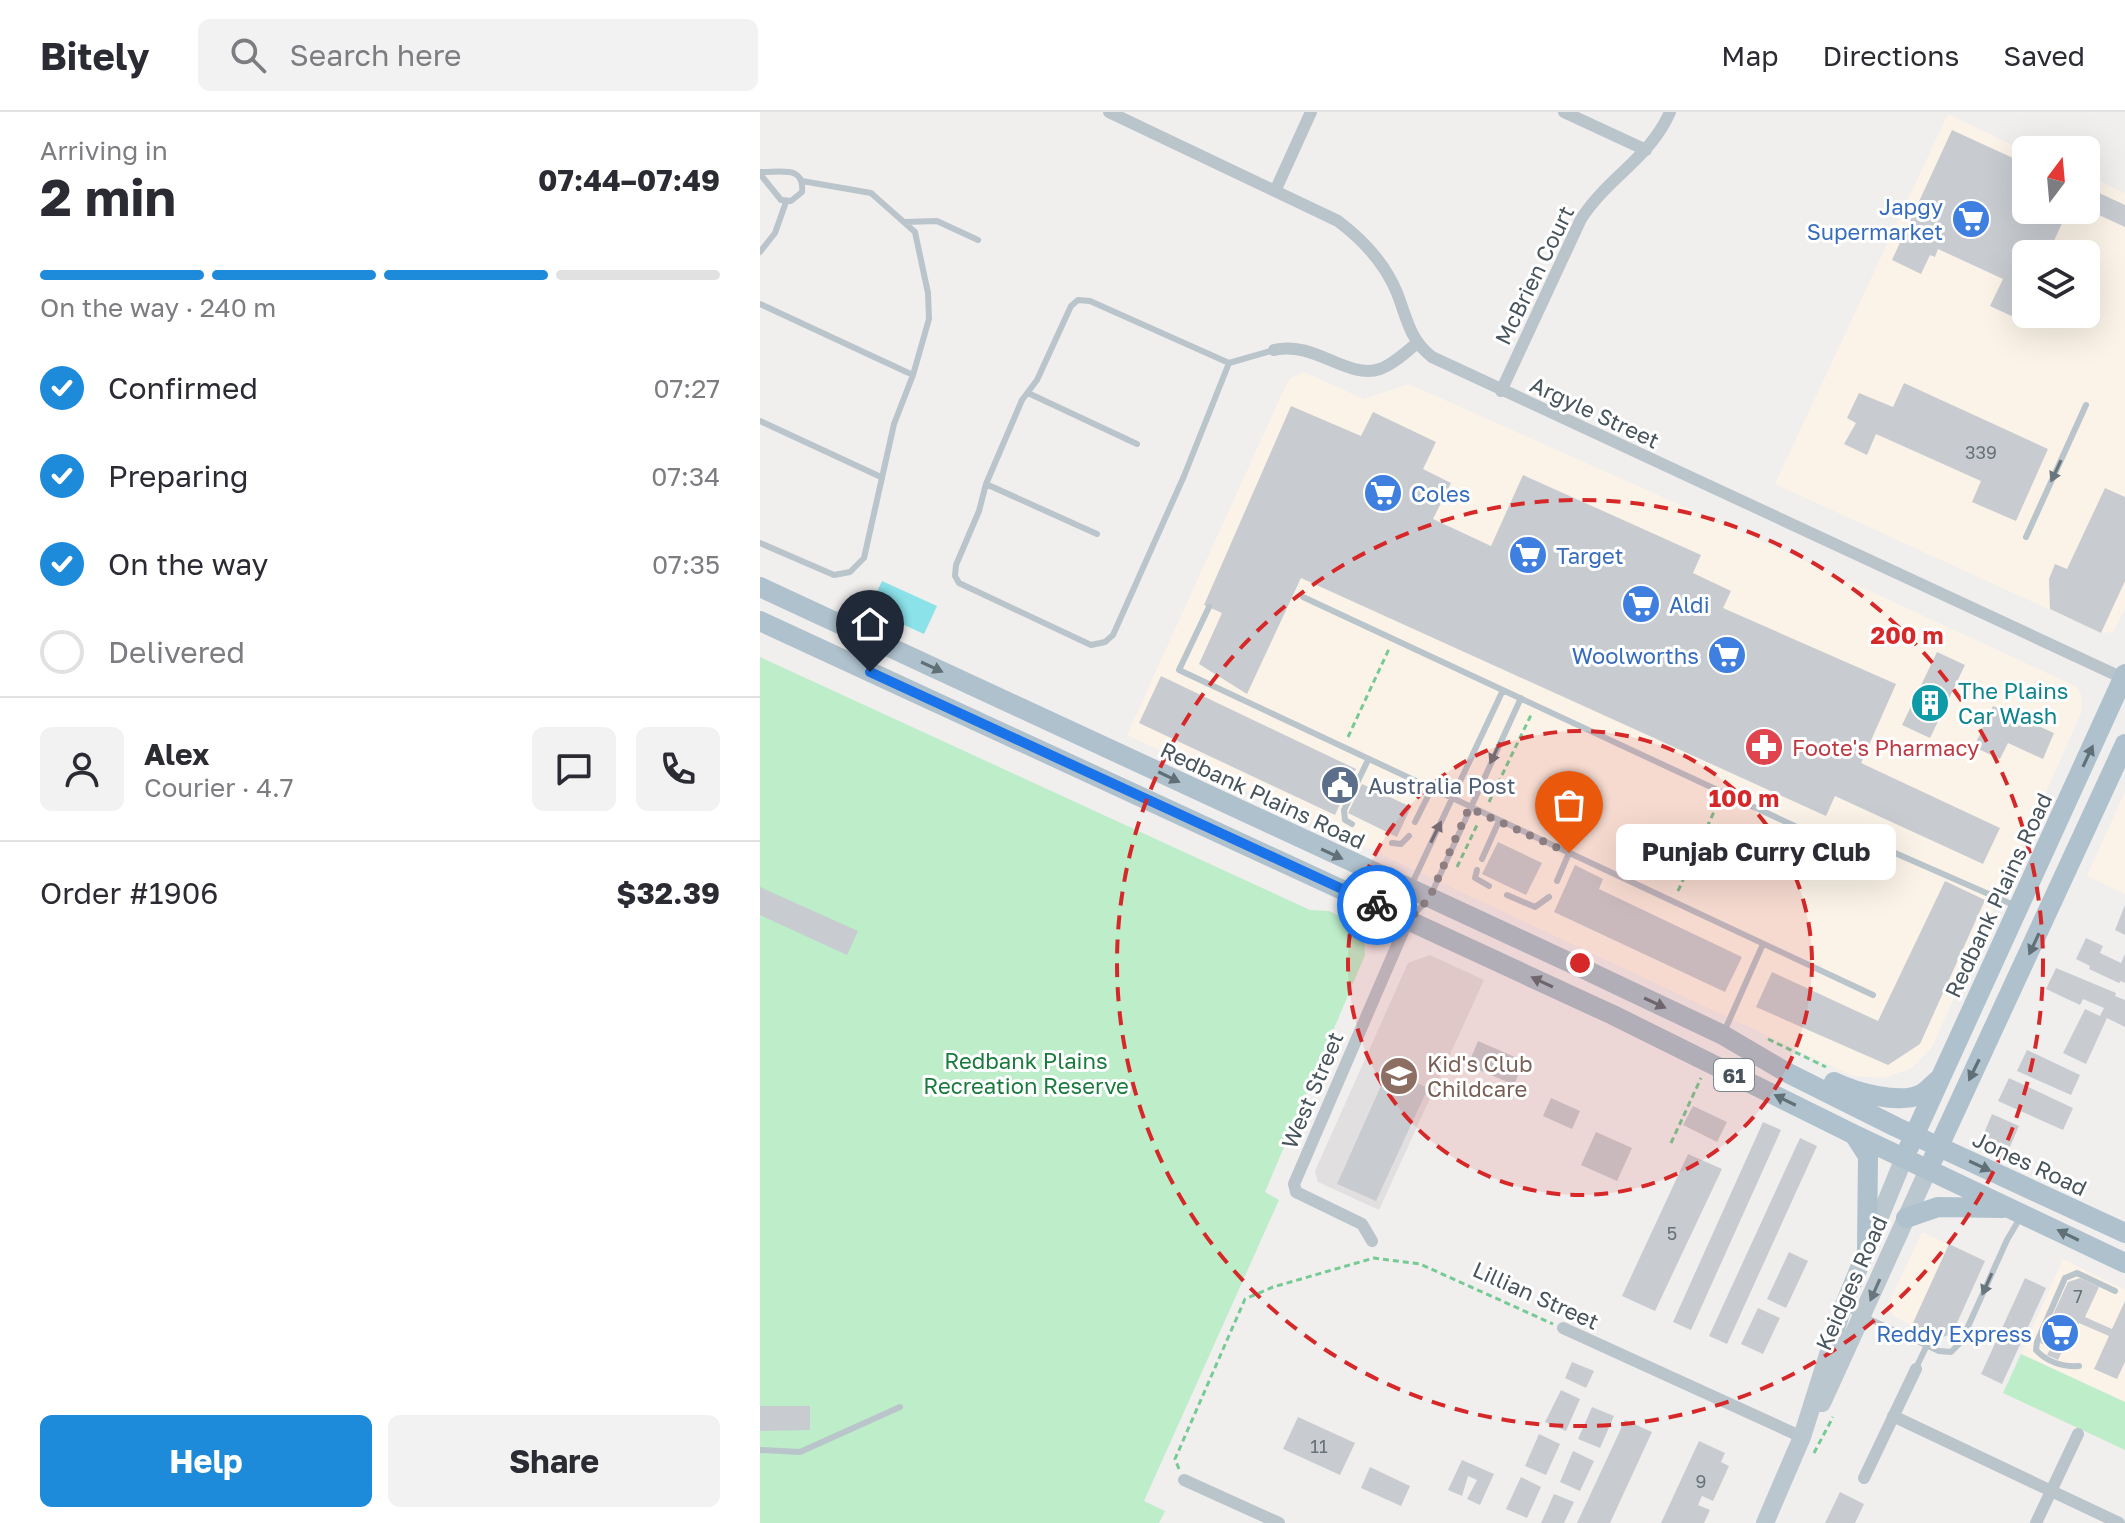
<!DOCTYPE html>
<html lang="en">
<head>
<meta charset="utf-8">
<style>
  body { margin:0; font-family:"Golos Text",sans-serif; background:#f2f2f3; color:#2b2b33; height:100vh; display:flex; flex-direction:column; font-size:30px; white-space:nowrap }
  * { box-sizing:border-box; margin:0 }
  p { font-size:26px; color:#7c7c81 }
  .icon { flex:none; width:44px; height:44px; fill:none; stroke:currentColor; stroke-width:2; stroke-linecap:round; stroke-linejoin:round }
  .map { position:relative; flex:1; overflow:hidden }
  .side { display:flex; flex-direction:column; background:#fff; width:760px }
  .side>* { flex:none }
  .needle { width:52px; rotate:16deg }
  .controls { position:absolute; left:1252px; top:24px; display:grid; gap:16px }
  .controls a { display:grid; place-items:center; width:88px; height:88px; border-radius:12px; background:#fff; box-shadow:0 8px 32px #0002; font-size:40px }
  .pin { position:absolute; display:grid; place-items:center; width:68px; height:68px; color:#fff; margin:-82px -34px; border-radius:50% 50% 50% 0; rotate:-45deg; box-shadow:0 0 8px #0007 }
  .pin .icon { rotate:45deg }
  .courier { position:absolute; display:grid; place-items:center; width:80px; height:80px; margin:-40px; border:6px solid #1a73e8; border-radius:50%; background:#fff; color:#222; box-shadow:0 2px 10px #0007 }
  .bubble { position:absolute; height:56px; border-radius:12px; background:#fff; box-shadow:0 8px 32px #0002; font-size:26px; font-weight:700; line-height:56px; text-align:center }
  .summary em { font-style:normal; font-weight:700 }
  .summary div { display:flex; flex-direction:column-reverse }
  .summary { display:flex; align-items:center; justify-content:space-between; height:136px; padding:0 40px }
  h1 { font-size:52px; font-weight:700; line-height:60px }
  .bar { display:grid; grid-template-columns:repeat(4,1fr); gap:12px 8px; align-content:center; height:96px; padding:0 40px }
  .bar i { height:10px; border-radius:6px; background:#e1e1e2 }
  .bar .current { background:#1e8ada }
  .bar p { grid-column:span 4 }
  .line { display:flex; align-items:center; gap:20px; padding:0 40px; border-top:2px solid #e1e1e2 }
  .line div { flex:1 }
  .round { display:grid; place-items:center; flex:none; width:84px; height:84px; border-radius:12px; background:#f2f2f3 }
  ol { padding:0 40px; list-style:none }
  li { display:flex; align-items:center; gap:24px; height:88px }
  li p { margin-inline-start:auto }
  li .icon { padding:8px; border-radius:50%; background:#1e8ada; color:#fff; stroke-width:4 }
  li:last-child { color:#7c7c81 }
  li i { width:44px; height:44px; border:4px solid #e1e1e2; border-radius:50% }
  .button { display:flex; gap:16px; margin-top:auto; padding:16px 40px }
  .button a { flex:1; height:92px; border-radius:12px; background:#1e8ada; color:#fff; font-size:32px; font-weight:700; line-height:92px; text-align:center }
  .button a+a { background:#f2f2f3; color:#2b2b33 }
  header { display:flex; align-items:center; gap:48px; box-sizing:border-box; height:112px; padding:0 40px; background:#fff; border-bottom:2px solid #e1e1e2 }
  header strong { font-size:38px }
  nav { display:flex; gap:44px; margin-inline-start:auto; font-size:28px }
  .search { width:560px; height:72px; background:#f2f2f3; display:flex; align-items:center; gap:20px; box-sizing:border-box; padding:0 28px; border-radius:12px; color:#7c7c81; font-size:30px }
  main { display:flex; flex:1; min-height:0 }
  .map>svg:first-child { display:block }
  .commercial { fill:#fbf3e7; fill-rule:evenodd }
  .education { fill:#e2dfe0 }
  .green { fill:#bdedc9 }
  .water { fill:#8be2e9 }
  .building { fill:#c8ccd1 }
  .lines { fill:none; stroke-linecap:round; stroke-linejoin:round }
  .path { stroke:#76ca95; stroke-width:3; stroke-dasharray:6 4; stroke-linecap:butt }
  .lane { stroke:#bac4cb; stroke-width:6 }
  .street { stroke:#bac4cb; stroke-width:12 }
  .secondary { stroke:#bac7cf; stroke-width:18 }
  .primary { stroke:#aec1cc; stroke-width:20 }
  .oneway { fill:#6a767d }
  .oneway2 { fill:#616f77 }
  .oneway3 { fill:#6a767e }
  .done { stroke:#828a8e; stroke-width:8; stroke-dasharray:0 14.4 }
  .route { stroke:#1a73e8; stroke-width:10 }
  .ring { fill:none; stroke:#d62828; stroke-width:4; stroke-dasharray:14 10 }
  .labels { text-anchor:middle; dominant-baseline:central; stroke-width:6; stroke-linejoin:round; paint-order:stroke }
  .number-label { font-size:18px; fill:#677278 }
  .shield { fill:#fff; stroke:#7e878c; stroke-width:2 }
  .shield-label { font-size:20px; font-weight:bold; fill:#47545b }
  .shop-label { font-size:22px; fill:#366cbe; stroke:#fff; text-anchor:end }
  .street-label { font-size:22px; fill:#47545b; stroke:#fff }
  .culture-label { font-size:22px; fill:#0d838f; stroke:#fff; text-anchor:start }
  .health-label { font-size:22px; fill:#be3a42; stroke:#fff; text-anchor:start }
  .service-label { font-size:22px; fill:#4e5e75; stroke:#fff; text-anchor:start }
  .park-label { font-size:22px; fill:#197a3d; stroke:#fff }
  .education-label { font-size:22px; fill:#785e54; stroke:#fff; text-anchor:start }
  .centre { fill:#d62828; stroke:#fff; stroke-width:4 }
  .ring-label { font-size:24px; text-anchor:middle; font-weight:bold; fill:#d62828; stroke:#fff; stroke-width:6; stroke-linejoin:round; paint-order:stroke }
</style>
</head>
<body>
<header>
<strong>Bitely</strong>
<div class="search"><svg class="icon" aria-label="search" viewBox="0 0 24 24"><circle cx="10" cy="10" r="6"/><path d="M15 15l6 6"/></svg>Search here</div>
<nav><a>Map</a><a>Directions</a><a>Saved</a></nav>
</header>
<main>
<section class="side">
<div class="summary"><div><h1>2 min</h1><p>Arriving in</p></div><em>07:44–07:49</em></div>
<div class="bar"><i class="current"></i><i class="current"></i><i class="current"></i><i></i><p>On the way · 240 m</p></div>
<ol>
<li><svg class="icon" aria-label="check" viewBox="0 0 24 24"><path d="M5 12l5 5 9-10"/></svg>Confirmed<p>07:27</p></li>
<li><svg class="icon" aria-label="check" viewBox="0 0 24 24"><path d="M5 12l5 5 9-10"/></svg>Preparing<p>07:34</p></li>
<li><svg class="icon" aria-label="check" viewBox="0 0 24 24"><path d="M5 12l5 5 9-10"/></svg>On the way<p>07:35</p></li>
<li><i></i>Delivered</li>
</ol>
<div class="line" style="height:144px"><a class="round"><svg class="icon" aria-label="person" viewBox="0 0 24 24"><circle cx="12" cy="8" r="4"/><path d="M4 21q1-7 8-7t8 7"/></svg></a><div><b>Alex</b><p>Courier · 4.7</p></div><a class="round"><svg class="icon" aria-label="chat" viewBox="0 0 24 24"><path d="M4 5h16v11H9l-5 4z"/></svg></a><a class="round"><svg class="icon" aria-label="phone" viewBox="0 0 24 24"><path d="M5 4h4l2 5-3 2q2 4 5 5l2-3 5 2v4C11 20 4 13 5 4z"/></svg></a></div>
<div class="line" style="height:104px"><div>Order #1906</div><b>$32.39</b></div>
<div class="button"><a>Help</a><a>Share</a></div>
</section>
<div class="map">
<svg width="1365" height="1411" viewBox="0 0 1365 1411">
  <rect width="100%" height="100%" fill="#f1eeee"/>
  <path class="commercial" d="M1188 2 1266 40V98H1326V63L1365 81V496L1353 520 1341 521 1015 372ZM1266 142H1326V202H1266Z
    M544 260 604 287 649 272 1021 438 1315 574 1321 582 1322 599 1172 935 1152 956 1124 966 1093 964 367 623 521 284 530 267Z
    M1365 680V782L1327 764Z
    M1162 1120 1225 1149 1192 1222 1180 1226 1133 1204 1129 1191Z
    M1303 1147 1365 1178V1290L1261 1242Z"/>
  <path class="education" d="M670 843 724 868 619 1098 558 1070 555 1059 648 851Z"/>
  <path class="green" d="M0 545 550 798 569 799 603 815 605 843 505 1080 519 1088 384 1389 405 1399 399 1411H0Z
    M1261 1242 1365 1290V1338L1243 1281Z"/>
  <path class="water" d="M122 469 177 494 164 522 109 497Z"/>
  <path class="building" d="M1192 18 1266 52V98H1308L1288 142H1266V189L1258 207 1230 194 1243 167 1178 137 1175 145 1170 143 1161 162 1132 148Z
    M1326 75 1365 93V115L1326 97Z
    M1144 271 1288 337 1256 409 1212 390 1221 369 1116 322 1107 343 1084 332 1096 311 1087 306 1099 281 1133 295Z
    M531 294 601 324 613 300 676 330 663 357 691 371 673 407 731 434 763 363 941 443 933 461 971 479 963 496 1136 572 1101 651 1240 716 1223 752 1075 684 1066 704 541 466 487 582 439 552 462 501 444 493Z
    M1345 376 1365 385V469L1341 521 1290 497 1289 467 1295 452 1307 457Z
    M1177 540 1205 553 1170 626 1142 613Z
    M401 564 596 657 575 703 379 611Z
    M1233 594 1294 621 1283 647 1248 631 1240 647 1214 635Z
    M602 672 651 695 637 725 588 701Z
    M738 730 782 751 766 783 722 762Z
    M815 753 843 767 839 777 982 845 965 880 794 800Z
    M1185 769 1225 788 1160 932 1128 953 996 895 1012 860 1118 909Z
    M0 775 98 819 87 843 0 803Z
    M1365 793V823L1355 818Z
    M1326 826 1343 834 1340 841 1361 851 1365 842V871L1361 869 1359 871 1329 857 1330 854 1316 847Z
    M1296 856 1356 881 1355 884 1365 888V915L1347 906 1326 952 1303 941 1325 897 1340 904 1344 896 1323 887 1320 893 1286 877Z
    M718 929 764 949 754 973 708 953Z
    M1267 938 1320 963 1311 983 1257 959Z
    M628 958 668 976 616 1089 577 1072Z
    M1249 966 1313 996 1303 1018 1238 989Z
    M791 986 820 999 812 1017 783 1004Z
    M933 994 967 1010 957 1030 923 1013Z
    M1232 1002 1259 1014 1249 1037 1222 1026Z
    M1003 1010 1021 1018 931 1218 913 1210Z
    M836 1020 872 1036 857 1069 821 1053Z
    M1040 1026 1057 1034 967 1232 949 1224Z
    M928 1042 962 1057 895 1199 862 1184Z
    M1189 1132 1225 1149 1192 1222 1180 1226 1152 1213Z
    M1029 1140 1048 1149 1026 1196 1007 1187Z
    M1265 1166 1286 1176 1242 1272 1221 1262Z
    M1320 1166 1339 1175 1325 1205 1352 1217 1365 1189V1250L1357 1267 1334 1257 1349 1224 1319 1211 1306 1239 1303 1237 1298 1248 1287 1243 1291 1235 1280 1231 1308 1170Z
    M998 1196 1020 1206 1003 1242 981 1232Z
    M812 1250 834 1259 826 1276 805 1266Z
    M801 1278 820 1287 806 1319 785 1310Z
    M0 1294H50V1318L0 1319Z
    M832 1295 854 1304 840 1336 818 1327Z
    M538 1305 595 1331 580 1363 523 1337Z
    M865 1308 892 1320 850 1411H817Z
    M779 1322 800 1332 786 1363 765 1354Z
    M939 1329 965 1341 961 1350 969 1354 953 1389 942 1384 938 1393 950 1398 944 1411H901Z
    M813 1339 834 1349 820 1379 800 1370Z
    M702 1348 734 1362 720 1393 707 1387 717 1368 708 1364 702 1384 688 1378Z
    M610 1355 650 1374 641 1394 601 1376Z
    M761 1365 781 1375 767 1406 746 1397Z
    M1080 1380 1104 1392 1095 1411H1065Z
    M794 1382 814 1390 804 1411H781Z"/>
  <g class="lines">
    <path class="path" d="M588 625 629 537
      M729 690 771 603
      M697 755 718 711
      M918 779 958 691
      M1008 927 1066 955
      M911 1031 941 966
      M1054 1341 1073 1305
      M419 1357 415 1347 485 1187 513 1175 614 1146 660 1152 793 1212"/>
    <path class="lane" d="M0 60C18 61 45 52 42 80L31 89 21 88 0 62
      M144 110 177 109 218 128
      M0 140 15 121 26 90
      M0 192 153 263
      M469 251 330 189 318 188 311 194 277 268 262 288 226 372 219 399 196 453 195 464 199 471 331 533 345 530 353 523 424 364 469 251 514 238
      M268 281 377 332
      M0 309 121 365
      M226 372 337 422
      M1266 425 1326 293
      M0 431 74 463 90 460 104 446 134 312 153 263 169 207 168 181 155 120 111 81 42 69
      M543 485 1069 730 1089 734H1119L1256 794
      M449 495 419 558 1113 883
      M655 710 671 678
      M592 712 585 708 584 698 608 648
      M632 731 641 732 649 724
      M722 747 739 709
      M717 758 715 766 729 774
      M797 769 809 741
      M747 783 775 795 789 785
      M648 805 649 778 743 578
      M650 806 669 787 761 586
      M964 920 1003 832
      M1085 1196 1179 1239 1191 1240 1201 1230 1247 1128 1260 1106
      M1319 1254C1303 1255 1287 1250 1276 1238L1277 1230 1305 1166 1317 1161 1355 1179
      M1156 1256 1167 1233
      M0 1338 40 1340 140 1295"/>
    <path class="street" d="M349 0 578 109C603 128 625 151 637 181 647 206 649 227 672 245L1365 567
      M804 0 886 38
      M516 77 551 0
      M514 238C554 228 587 268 620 257 634 252 646 240 657 231
      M741 279 821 107C848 65 890 46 910 0
      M612 1129 602 1112 536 1080 534 1072 648 808
      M803 1216 1042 1325
      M1133 1304 1359 1411
      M1104 1366 1156 1257
      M424 1368 519 1411
      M1276 1411 1318 1322"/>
    <path class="secondary" d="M1062 1291 1168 1058
      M1005 1411 1042 1325 1083 1195 1144 1046"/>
    <path class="primary" d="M0 475 828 859 963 923 1024 959 1136 1015 1365 1121
      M0 509 853 903 1095 1023 1365 1151
      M1074 970C1095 980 1141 994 1163 981 1168 978 1173 972 1178 968
      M1095 1024 1108 1044 1107 1136
      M1149 1035 1365 562
      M1173 1047 1365 632
      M1146 1106 1178 1095 1243 1096"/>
  </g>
  <defs><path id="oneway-solid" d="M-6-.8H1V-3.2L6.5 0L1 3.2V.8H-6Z" transform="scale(2)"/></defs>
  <g class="oneway">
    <use href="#oneway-solid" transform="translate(1296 359) rotate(115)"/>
    <use href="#oneway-solid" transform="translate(735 641) rotate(115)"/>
    <use href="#oneway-solid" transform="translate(676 720) rotate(-64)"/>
    <use href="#oneway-solid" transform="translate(1227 1172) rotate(114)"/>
  </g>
  <g class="oneway2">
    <use href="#oneway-solid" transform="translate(172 555) rotate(25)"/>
    <use href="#oneway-solid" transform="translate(1328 644) rotate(-65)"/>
    <use href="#oneway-solid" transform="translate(409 665) rotate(26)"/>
    <use href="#oneway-solid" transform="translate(572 742) rotate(25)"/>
    <use href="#oneway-solid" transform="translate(1274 832) rotate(115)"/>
    <use href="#oneway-solid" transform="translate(782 870) rotate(-155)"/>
    <use href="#oneway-solid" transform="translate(895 891) rotate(25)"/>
    <use href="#oneway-solid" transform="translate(1214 958) rotate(116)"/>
    <use href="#oneway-solid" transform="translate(1025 988) rotate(-154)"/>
    <use href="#oneway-solid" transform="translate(1220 1054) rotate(25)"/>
    <use href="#oneway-solid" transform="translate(1308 1123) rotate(-154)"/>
  </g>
  <use class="oneway3" href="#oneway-solid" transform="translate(1115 1178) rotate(114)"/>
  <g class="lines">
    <path class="done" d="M617 793 648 808 669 787 709 696 809 741"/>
    <path class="route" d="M110 560 617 793"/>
  </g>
  <circle cx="820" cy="851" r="232" fill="#d62828" fill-opacity=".12"/>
  <g class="ring">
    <circle cx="820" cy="851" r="232"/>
    <circle cx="820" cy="851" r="463"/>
  </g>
  <defs>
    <symbol id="supermarket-disc" viewBox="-11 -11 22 22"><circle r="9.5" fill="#3f7fe0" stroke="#fff"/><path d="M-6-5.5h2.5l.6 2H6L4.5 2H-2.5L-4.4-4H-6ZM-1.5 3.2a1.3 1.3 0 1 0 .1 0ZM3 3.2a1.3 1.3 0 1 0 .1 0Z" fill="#fff"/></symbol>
    <symbol id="building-disc" viewBox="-11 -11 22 22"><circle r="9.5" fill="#0f9aa8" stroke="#fff"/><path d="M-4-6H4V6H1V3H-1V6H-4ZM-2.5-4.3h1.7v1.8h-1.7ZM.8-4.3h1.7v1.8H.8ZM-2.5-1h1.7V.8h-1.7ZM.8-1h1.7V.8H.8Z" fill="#fff"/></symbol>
    <symbol id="pharmacy-disc" viewBox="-11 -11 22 22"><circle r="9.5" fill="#e0444e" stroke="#fff"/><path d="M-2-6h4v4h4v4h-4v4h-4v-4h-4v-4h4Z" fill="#fff"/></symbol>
    <symbol id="civic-disc" viewBox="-11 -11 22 22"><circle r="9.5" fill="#5c6f8a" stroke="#fff"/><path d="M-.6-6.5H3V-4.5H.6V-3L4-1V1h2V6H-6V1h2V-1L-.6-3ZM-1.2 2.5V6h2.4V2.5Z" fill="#fff"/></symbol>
    <symbol id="school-disc" viewBox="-11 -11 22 22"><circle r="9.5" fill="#8d6e63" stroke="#fff"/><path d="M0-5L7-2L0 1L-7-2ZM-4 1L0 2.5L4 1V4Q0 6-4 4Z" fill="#fff"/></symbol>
  </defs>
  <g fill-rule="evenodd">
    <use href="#supermarket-disc" x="1189" y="85" width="44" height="44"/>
    <use href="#supermarket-disc" x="601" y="359" width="44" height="44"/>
    <use href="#supermarket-disc" x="746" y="421" width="44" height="44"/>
    <use href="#supermarket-disc" x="859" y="470" width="44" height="44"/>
    <use href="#supermarket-disc" x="945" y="521" width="44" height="44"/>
    <use href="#building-disc" x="1148" y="569" width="44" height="44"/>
    <use href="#pharmacy-disc" x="982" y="613" width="44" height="44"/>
    <use href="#civic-disc" x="558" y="651" width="44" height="44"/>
    <use href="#school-disc" x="617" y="942" width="44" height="44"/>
    <use href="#supermarket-disc" x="1278" y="1199" width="44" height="44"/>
  </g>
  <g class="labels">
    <g class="number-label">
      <text x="1221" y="340">339</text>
      <text x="912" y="1121">5</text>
      <text x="1318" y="1184">7</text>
      <text x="559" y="1334">11</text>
      <text x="941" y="1369">9</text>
    </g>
    <rect class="shield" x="954" y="947" width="40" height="32" rx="6"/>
    <g class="shield-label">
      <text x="974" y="963">61</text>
    </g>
    <g class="shop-label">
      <text x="1183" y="94">Japgy<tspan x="1183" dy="25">Supermarket</tspan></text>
      <text x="651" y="381" text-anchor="start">Coles</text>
      <text x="796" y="443" text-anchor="start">Target</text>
      <text x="909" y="492" text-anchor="start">Aldi</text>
      <text x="939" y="543">Woolworths</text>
      <text x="1272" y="1221">Reddy Express</text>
    </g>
    <g class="street-label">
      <text transform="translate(774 163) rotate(-64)">McBrien Court</text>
      <text transform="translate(835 300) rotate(25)">Argyle Street</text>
      <text transform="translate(503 683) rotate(25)">Redbank Plains Road</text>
      <text transform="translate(1238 783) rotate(-65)">Redbank Plains Road</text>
      <text transform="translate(552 978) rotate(-67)">West Street</text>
      <text transform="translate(1270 1051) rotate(25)">Jones Road</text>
      <text transform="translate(1091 1171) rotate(-66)">Keidges Road</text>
      <text transform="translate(776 1183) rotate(24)">Lillian Street</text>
    </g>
    <g class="culture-label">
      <text x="1198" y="578">The Plains<tspan x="1198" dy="25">Car Wash</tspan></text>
    </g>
    <g class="health-label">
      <text x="1032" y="635">Foote's Pharmacy</text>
    </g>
    <g class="service-label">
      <text x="608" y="673">Australia Post</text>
    </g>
    <g class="park-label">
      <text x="266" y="948">Redbank Plains<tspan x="266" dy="25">Recreation Reserve</tspan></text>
    </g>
    <g class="education-label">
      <text x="667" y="951">Kid's Club<tspan x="667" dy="25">Childcare</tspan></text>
    </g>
  </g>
  <circle cx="820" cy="851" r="12" class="centre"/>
  <g class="ring-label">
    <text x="1147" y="532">200 m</text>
    <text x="984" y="695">100 m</text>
  </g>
</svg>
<div class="controls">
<a><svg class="needle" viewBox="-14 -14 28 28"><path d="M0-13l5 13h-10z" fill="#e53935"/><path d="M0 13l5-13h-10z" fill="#7c7c81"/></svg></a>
<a><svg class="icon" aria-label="layers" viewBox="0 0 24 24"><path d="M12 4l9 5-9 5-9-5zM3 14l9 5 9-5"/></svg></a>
</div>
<div class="pin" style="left:809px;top:741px;background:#ea580c"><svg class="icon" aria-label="bag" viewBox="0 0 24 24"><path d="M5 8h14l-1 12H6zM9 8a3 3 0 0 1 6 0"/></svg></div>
<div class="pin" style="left:110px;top:560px;background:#1f2937"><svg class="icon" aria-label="home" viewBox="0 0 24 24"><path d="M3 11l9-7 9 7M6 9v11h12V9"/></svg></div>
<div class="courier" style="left:617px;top:793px"><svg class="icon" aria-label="bike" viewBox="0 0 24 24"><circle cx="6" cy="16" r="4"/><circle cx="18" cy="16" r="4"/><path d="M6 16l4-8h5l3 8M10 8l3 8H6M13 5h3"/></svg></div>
<div class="bubble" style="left:856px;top:712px;width:280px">Punjab Curry Club</div>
</div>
</main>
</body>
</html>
